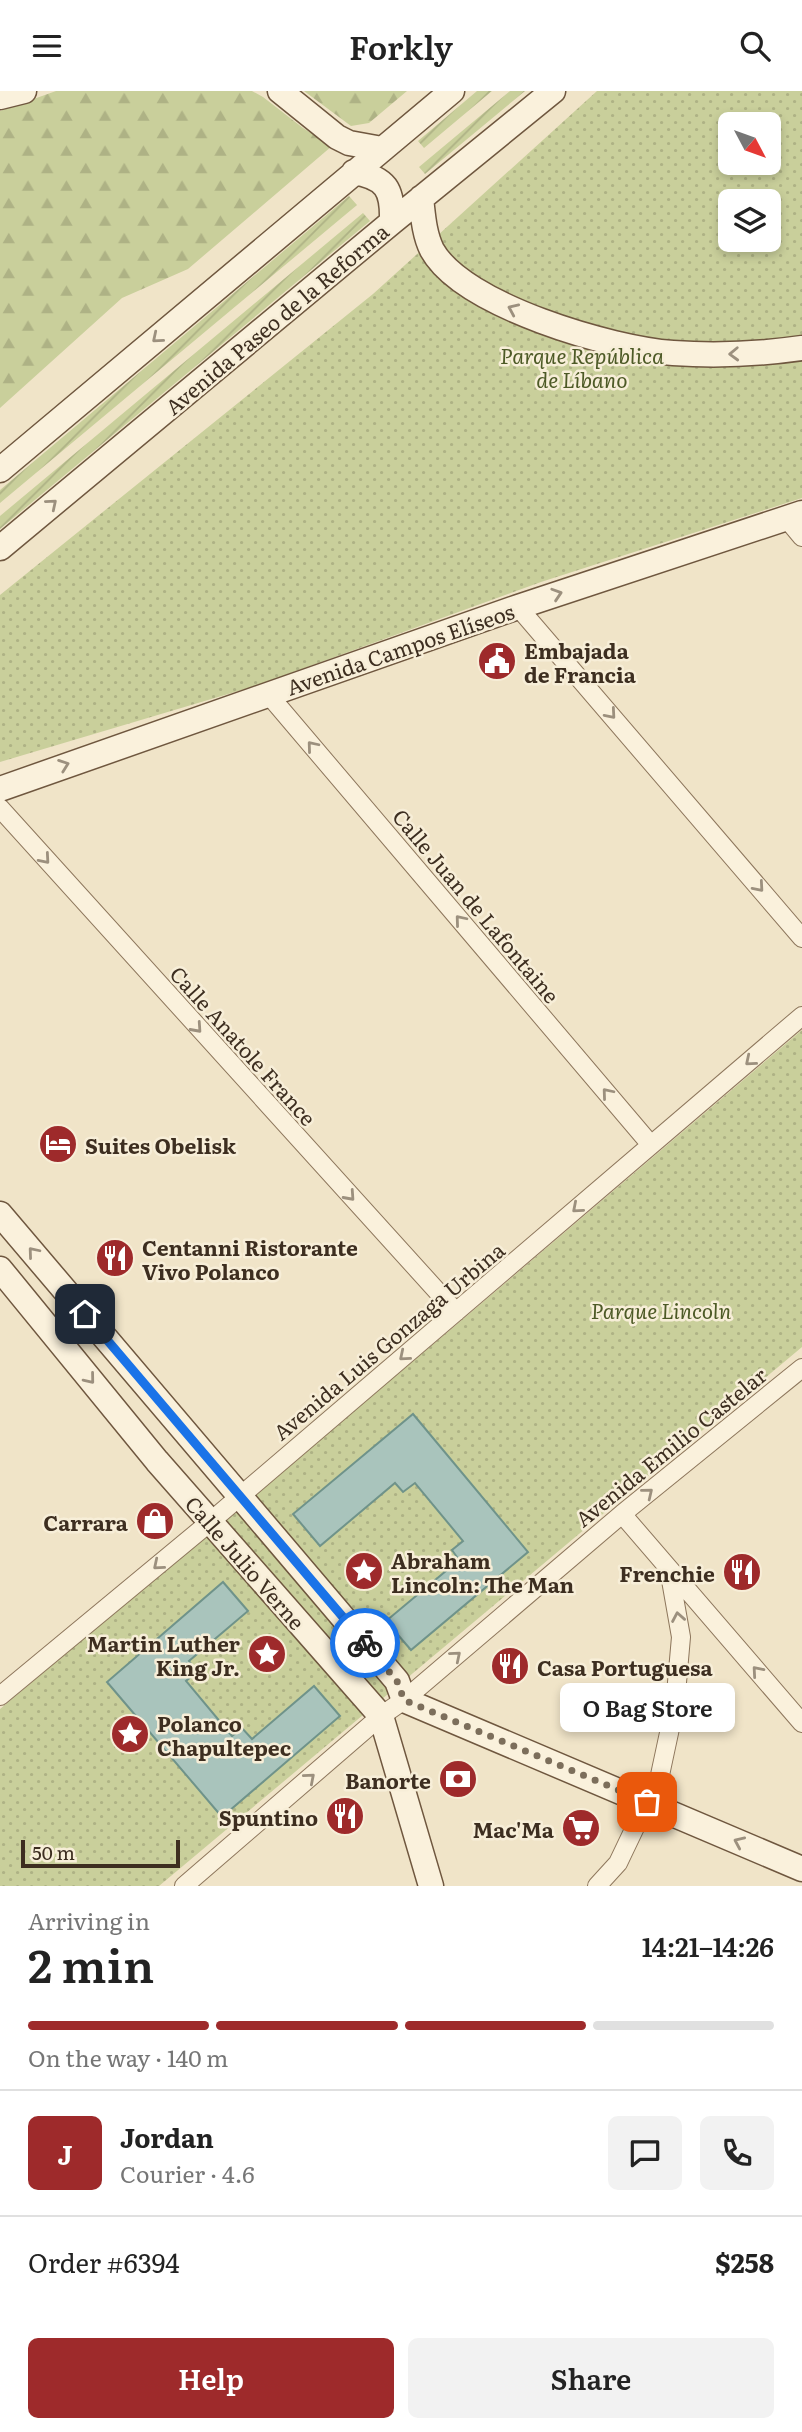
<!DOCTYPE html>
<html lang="en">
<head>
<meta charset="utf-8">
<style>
  body { margin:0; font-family:Literata,serif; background:#f2f2f2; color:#222; height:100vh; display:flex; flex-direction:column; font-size:26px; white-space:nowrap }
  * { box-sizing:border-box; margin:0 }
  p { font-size:23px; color:#767676 }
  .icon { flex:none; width:38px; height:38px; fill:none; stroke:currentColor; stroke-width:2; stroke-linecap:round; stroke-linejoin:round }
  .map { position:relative; height:1795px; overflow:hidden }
  .side { display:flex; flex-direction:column; background:#fff; flex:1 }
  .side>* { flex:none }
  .needle { width:46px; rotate:131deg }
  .tools { position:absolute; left:718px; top:21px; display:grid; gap:14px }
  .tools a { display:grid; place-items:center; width:63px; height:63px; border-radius:10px; background:#fff; box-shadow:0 4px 10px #0003; font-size:35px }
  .scale { position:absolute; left:21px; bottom:18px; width:159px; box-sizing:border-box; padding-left:7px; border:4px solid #3d2e20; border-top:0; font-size:19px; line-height:24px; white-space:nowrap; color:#3d2e20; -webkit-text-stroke:5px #f7eed8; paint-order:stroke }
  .pin { position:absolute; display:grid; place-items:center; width:60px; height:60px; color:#fff; margin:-30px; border-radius:14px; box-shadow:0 4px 10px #0006 }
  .courier { position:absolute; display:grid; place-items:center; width:70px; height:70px; margin:-35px; border:5px solid #1a73e8; border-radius:50%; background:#fff; color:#222; box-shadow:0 2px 9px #0007 }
  .bubble { position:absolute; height:49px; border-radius:10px; background:#fff; box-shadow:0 4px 10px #0003; font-size:23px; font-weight:600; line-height:49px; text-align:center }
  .head em { font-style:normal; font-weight:600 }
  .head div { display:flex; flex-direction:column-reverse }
  .head { display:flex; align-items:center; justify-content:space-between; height:119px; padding:0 28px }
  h1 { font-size:46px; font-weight:600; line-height:52px }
  .bar { display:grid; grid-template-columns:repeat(4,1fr); gap:10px 7px; align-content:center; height:84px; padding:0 28px }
  .bar i { height:9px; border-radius:5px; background:#e0e0e0 }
  .bar .active { background:#9e2a2b }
  .bar p { grid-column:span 4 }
  .line { display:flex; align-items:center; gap:18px; padding:0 28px; border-top:2px solid #e0e0e0 }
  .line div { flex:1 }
  .round { display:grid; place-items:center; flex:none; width:74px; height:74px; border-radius:10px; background:#f2f2f2 }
  .button { display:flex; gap:14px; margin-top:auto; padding:14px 28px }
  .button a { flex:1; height:80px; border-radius:10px; background:#9e2a2b; color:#fff; font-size:28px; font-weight:600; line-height:80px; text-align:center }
  .button a+a { background:#f2f2f2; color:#222 }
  header { display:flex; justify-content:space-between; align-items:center; height:91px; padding:0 28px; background:#fff; font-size:32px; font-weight:600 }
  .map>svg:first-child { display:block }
  .grass { fill:url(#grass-dots); fill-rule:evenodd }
  .forest { fill:url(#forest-firs) }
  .garden { fill:url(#garden-furrows) }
  .water { fill:#a9c4bc; stroke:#6f938a; stroke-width:2 }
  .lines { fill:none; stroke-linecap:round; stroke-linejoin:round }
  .street-casing { stroke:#8d765c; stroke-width:20 }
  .secondary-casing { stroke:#6f573f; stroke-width:27 }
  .street { stroke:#faf1dc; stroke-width:18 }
  .secondary { stroke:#faf1dc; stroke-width:24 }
  .oneway { stroke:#9c907e }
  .done { stroke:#7c6e5b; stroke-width:7; stroke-dasharray:0 12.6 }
  .route { stroke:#1a73e8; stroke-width:9 }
  .labels { text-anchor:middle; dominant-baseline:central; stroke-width:5; stroke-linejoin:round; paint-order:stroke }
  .street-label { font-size:21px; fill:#3d2e20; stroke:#f7eed8 }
  .park-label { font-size:21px; font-style:italic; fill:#4d5a26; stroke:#f7eed8 }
  .poi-label { font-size:21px; font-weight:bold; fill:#3d2e20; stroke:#f7eed8; text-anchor:start }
</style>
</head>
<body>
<header><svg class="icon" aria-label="menu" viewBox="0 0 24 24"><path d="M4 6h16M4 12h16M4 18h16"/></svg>Forkly<svg class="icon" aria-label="search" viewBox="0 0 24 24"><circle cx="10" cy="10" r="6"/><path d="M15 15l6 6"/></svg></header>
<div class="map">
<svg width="802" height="1795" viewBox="0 0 802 1795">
  <defs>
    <pattern id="grass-dots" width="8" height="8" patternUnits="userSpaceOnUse" patternTransform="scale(1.75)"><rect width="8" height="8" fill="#c9cf9b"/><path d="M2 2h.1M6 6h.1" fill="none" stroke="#aeb285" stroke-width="1.8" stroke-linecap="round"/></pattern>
    <pattern id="forest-firs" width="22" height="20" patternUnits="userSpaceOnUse" patternTransform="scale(1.75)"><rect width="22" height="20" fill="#c9cf9b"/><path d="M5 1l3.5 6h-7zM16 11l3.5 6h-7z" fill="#aeb285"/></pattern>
    <pattern id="garden-furrows" width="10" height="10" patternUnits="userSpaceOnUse" patternTransform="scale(1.75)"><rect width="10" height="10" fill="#c9cf9b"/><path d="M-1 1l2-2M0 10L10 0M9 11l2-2" fill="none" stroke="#aeb285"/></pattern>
  </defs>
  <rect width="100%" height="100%" fill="#f0e4c8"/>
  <path class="grass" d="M597 0H802V407L541 491 255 595 0 671V504L373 203ZM730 33H768V72H730ZM730 110H768V149H730Z
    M802 939V1256L159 1795H0V1618L463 1228Z"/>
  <path class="forest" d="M56 0H252L263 6 303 37 332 55 188 178 122 207 0 317V20Z
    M304 0H407L369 32 351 35Z"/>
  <path class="garden" d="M477 0H492L424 57 418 50Z
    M510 0H525L425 83 419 76Z
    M349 105 357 114 0 412V399Z
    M363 122 370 130 0 438V425Z"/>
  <path class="water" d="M413 1323 528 1461 411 1559 386 1530 459 1469 452 1459 463 1450 415 1392 403 1401 395 1392 320 1455 293 1423Z
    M223 1491 248 1520 189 1570 197 1581 186 1590 232 1645 242 1637 252 1648 314 1595 340 1625 222 1726 107 1591Z"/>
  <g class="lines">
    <defs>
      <path id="street" d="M787 428 802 446
        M518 516 802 847
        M268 603 651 1054
        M0 717 456 1221
        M622 1423 802 1632
        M0 1605 210 1431 802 925
        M184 1795 381 1625 404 1609 622 1423 802 1277
        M597 1795 618 1772 660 1684 675 1614 681 1546 669 1478"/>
      <path id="secondary" d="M280 0 337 46 349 52 382 58
        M0 6 24 0
        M354 81C386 87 393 98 392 131
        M421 107C423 124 424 143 432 159 463 215 613 258 673 262 716 265 760 263 802 257
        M0 379 452 0
        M0 457 392 131 553 0
        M0 698 518 516 802 422
        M0 1123 397 1590 404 1609 802 1778
        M0 1178 157 1370 381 1625 431 1795"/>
    </defs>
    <use href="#street" class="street-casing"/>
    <use href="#secondary" class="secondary-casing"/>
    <use href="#street" class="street"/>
    <use href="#secondary" class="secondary"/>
  </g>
  <defs><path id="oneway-chevron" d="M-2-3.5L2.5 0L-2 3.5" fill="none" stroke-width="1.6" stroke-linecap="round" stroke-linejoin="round" transform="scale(1.75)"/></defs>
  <g class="oneway">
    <use href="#oneway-chevron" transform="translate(513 218) rotate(-156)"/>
    <use href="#oneway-chevron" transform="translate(157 247) rotate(140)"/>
    <use href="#oneway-chevron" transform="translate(734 263) rotate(178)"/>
    <use href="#oneway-chevron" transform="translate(52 413) rotate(-40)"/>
    <use href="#oneway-chevron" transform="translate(557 503) rotate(-18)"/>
    <use href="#oneway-chevron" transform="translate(611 623) rotate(49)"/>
    <use href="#oneway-chevron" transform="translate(312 655) rotate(-130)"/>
    <use href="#oneway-chevron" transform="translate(64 674) rotate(-20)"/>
    <use href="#oneway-chevron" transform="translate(45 768) rotate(49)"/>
    <use href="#oneway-chevron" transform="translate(759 796) rotate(49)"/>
    <use href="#oneway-chevron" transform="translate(460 829) rotate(-130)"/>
    <use href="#oneway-chevron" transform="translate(197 937) rotate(48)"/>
    <use href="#oneway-chevron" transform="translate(750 970) rotate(140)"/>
    <use href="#oneway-chevron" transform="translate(607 1002) rotate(-130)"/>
    <use href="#oneway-chevron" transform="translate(350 1105) rotate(48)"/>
    <use href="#oneway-chevron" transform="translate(577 1117) rotate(139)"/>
    <use href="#oneway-chevron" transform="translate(33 1161) rotate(-130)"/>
    <use href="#oneway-chevron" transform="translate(404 1265) rotate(140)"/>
    <use href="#oneway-chevron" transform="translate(90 1288) rotate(51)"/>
    <use href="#oneway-chevron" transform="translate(648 1402) rotate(-39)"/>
    <use href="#oneway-chevron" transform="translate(158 1474) rotate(140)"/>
    <use href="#oneway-chevron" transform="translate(678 1526) rotate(-100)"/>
    <use href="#oneway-chevron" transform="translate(456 1565) rotate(-40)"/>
    <use href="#oneway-chevron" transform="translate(757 1580) rotate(-131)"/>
    <use href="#oneway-chevron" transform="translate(310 1687) rotate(-41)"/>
    <use href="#oneway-chevron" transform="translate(739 1751) rotate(-156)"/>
  </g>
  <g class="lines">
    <path class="done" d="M365 1552 397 1590 404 1609 647 1711"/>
    <path class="route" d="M85 1223 365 1552"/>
  </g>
  <defs>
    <symbol id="civic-disc" viewBox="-11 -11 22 22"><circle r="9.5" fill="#9e2a2b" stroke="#f7eed8"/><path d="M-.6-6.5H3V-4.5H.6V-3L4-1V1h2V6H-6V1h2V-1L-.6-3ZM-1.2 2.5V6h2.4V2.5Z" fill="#fff"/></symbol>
    <symbol id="hotel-disc" viewBox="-11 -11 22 22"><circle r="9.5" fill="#9e2a2b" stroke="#f7eed8"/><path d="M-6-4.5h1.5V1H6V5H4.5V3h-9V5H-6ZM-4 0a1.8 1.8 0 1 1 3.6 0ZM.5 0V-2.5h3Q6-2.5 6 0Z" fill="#fff"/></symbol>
    <symbol id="restaurant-disc" viewBox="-11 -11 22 22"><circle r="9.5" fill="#9e2a2b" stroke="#f7eed8"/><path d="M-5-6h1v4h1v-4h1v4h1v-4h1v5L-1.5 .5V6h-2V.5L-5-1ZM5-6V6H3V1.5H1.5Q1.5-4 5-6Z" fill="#fff"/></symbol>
    <symbol id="shop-disc" viewBox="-11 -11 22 22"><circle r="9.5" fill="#9e2a2b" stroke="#f7eed8"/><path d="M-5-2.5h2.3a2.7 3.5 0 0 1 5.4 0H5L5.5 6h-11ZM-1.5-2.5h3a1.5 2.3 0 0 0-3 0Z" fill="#fff"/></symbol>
    <symbol id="sight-disc" viewBox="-11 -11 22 22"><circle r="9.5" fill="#9e2a2b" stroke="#f7eed8"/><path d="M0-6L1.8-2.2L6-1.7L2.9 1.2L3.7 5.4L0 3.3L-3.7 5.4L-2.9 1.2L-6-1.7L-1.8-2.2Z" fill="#fff"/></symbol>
    <symbol id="bank-disc" viewBox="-11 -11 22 22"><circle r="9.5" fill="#9e2a2b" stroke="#f7eed8"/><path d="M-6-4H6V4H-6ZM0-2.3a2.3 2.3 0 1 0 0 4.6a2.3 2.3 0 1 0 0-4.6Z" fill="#fff"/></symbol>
    <symbol id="supermarket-disc" viewBox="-11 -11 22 22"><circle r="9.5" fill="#9e2a2b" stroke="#f7eed8"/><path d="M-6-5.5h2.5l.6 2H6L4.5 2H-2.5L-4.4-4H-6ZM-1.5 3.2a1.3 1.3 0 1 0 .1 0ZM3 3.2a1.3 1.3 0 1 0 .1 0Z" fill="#fff"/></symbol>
  </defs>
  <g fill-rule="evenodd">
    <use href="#civic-disc" x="475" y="548" width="44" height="44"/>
    <use href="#hotel-disc" x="36" y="1031" width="44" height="44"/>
    <use href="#restaurant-disc" x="93" y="1145" width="44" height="44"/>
    <use href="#shop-disc" x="133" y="1408" width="44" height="44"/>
    <use href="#sight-disc" x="342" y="1458" width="44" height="44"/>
    <use href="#restaurant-disc" x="720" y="1459" width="44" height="44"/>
    <use href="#sight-disc" x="245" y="1541" width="44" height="44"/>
    <use href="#restaurant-disc" x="488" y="1553" width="44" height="44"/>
    <use href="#sight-disc" x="108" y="1621" width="44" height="44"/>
    <use href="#bank-disc" x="436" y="1666" width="44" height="44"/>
    <use href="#restaurant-disc" x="323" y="1703" width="44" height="44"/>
    <use href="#supermarket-disc" x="559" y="1715" width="44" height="44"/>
  </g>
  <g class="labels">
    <g class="street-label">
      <text transform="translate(276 227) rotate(-40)">Avenida Paseo de la Reforma</text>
      <text transform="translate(400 557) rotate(-19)">Avenida Campos Elíseos</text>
      <text transform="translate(477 814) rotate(50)">Calle Juan de Lafontaine</text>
      <text transform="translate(244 954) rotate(48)">Calle Anatole France</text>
      <text transform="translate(388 1249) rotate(-40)">Avenida Luis Gonzaga Urbina</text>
      <text transform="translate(670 1355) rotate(-39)">Avenida Emilio Castelar</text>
      <text transform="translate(246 1471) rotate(49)">Calle Julio Verne</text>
    </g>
    <g class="park-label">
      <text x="582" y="263">Parque República<tspan x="582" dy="24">de Líbano</tspan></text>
      <text x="661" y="1218">Parque Lincoln</text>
    </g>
    <g class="poi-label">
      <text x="524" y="558">Embajada<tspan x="524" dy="24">de Francia</tspan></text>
      <text x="85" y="1053">Suites Obelisk</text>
      <text x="142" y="1155">Centanni Ristorante<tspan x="142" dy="24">Vivo Polanco</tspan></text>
      <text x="128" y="1430" text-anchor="end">Carrara</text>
      <text x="391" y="1468">Abraham<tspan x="391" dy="24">Lincoln: The Man</tspan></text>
      <text x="715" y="1481" text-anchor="end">Frenchie</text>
      <text x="240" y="1551" text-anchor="end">Martin Luther<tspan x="240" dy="24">King Jr.</tspan></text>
      <text x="537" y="1575">Casa Portuguesa</text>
      <text x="157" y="1631">Polanco<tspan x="157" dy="24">Chapultepec</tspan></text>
      <text x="431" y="1688" text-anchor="end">Banorte</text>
      <text x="318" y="1725" text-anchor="end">Spuntino</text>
      <text x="554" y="1737" text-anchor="end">Mac'Ma</text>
    </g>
  </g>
</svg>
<div class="tools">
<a><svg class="needle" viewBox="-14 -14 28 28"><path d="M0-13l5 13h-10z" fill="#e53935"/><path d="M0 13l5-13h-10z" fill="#767676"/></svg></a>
<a><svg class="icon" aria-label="layers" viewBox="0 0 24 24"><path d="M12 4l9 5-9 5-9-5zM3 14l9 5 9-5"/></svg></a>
</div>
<div class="scale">50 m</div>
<div class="pin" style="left:647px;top:1711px;background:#ea580c"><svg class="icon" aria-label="bag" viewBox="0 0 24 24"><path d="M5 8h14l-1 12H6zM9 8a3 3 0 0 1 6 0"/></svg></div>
<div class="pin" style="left:85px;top:1223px;background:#1f2937"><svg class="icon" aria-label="home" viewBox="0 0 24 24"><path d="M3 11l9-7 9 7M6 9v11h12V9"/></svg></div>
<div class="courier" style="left:365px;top:1552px"><svg class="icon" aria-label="bike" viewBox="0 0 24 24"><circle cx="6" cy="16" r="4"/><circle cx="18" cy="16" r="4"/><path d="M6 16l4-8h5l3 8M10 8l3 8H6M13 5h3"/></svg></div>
<div class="bubble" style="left:560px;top:1592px;width:175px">O Bag Store</div>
</div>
<section class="side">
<div class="head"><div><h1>2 min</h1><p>Arriving in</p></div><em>14:21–14:26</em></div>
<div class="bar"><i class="active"></i><i class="active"></i><i class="active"></i><i></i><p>On the way · 140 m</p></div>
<div class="line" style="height:126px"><b class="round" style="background:#9e2a2b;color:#fff">J</b><div><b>Jordan</b><p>Courier · 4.6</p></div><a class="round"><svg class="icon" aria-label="chat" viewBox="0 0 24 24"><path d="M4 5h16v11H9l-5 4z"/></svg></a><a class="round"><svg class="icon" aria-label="phone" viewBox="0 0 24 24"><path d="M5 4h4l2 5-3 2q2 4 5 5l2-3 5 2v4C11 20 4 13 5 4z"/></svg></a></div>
<div class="line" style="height:91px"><div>Order #6394</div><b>$258</b></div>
<div class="button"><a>Help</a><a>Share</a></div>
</section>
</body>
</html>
